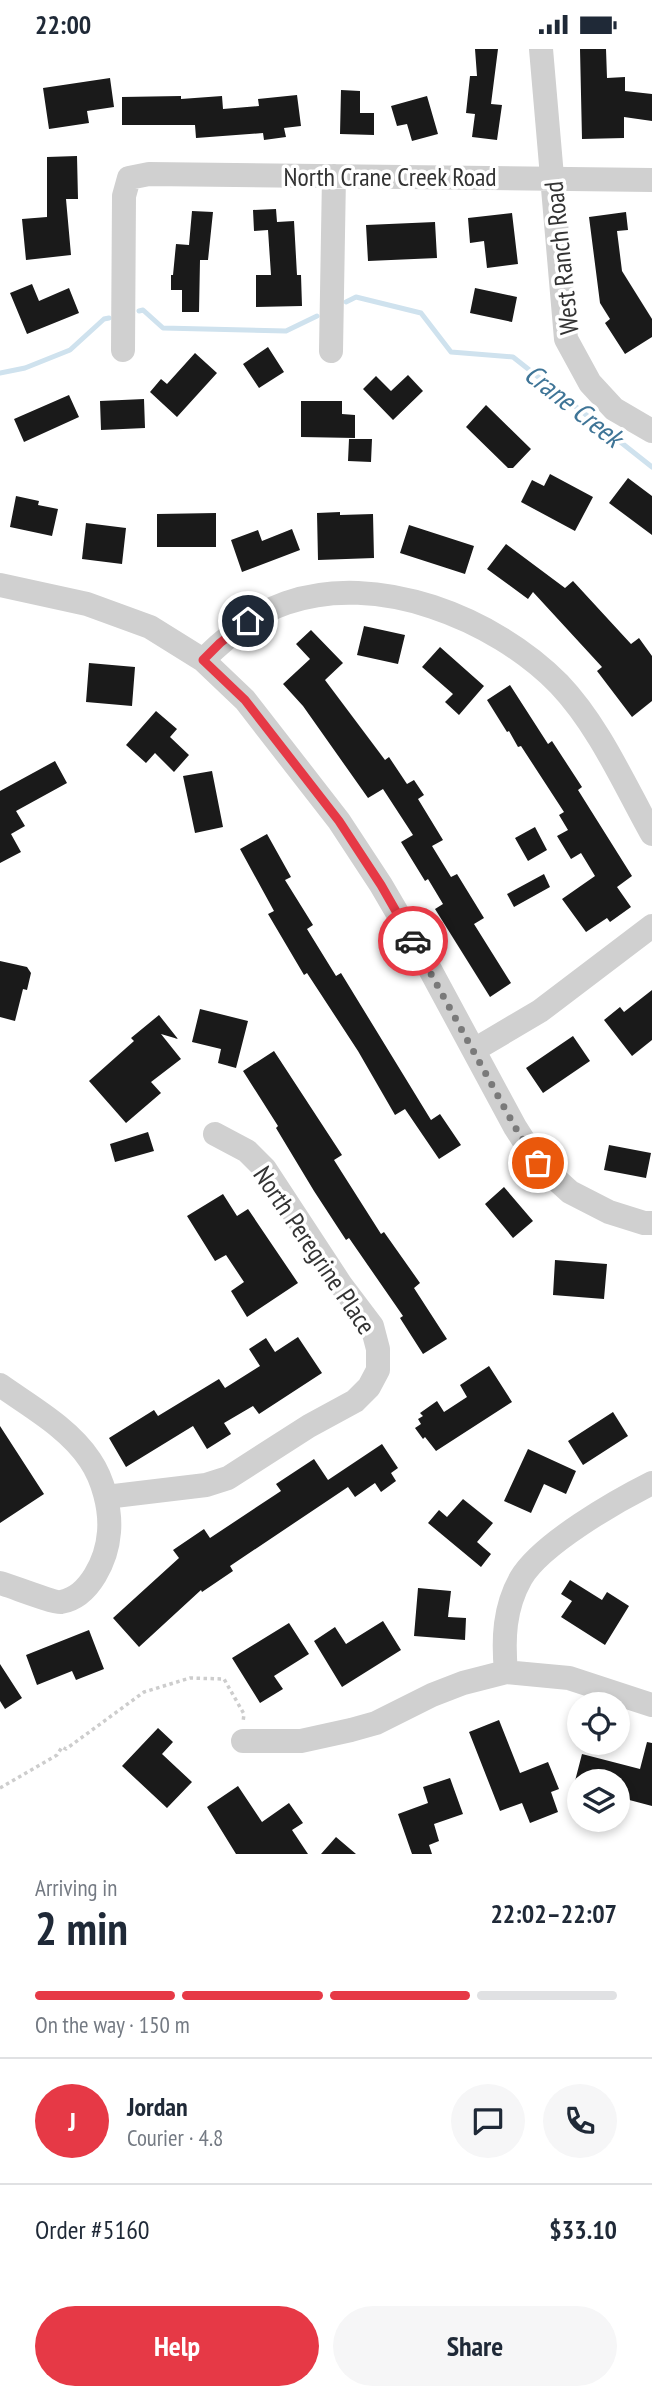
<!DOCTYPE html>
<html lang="en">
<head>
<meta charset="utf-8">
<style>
  body { margin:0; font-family:"PT Sans Narrow",sans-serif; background:#f6f6f7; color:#1f2937; height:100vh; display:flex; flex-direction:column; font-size:26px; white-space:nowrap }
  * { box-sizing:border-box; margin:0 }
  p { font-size:23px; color:#747a83 }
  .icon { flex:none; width:38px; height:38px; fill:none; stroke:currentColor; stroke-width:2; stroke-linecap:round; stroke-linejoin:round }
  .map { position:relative; height:1805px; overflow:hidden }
  .details { display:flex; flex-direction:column; background:#fff; flex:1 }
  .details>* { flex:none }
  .fabs { position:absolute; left:567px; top:1643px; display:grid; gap:14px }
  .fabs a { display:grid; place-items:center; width:63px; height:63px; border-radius:50%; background:#fff; box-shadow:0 4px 10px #0003; font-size:35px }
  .pin { position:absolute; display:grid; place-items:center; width:60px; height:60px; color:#fff; margin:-30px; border:4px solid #fff; border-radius:50%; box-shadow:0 2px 7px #0007 }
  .courier { position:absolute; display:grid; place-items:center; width:70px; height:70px; margin:-35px; border:5px solid #e63946; border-radius:50%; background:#fff; color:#222; box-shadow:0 2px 9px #0007 }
  .summary em { font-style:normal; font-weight:700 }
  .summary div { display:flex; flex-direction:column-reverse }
  .summary { display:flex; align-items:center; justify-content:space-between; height:119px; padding:0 35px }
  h1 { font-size:46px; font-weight:700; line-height:52px }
  .bar { display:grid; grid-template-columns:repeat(4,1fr); gap:10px 7px; align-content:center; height:84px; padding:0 35px }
  .bar i { height:9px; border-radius:5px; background:#e0e1e3 }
  .bar .selected { background:#e63946 }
  .bar p { grid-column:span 4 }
  .line { display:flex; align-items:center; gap:18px; padding:0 35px; border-top:2px solid #e0e1e3 }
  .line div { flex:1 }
  .round { display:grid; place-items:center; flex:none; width:74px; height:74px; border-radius:37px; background:#f6f6f7 }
  .primary-button { display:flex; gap:14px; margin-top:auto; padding:14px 35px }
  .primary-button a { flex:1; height:80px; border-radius:42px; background:#e63946; color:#fff; font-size:28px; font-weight:700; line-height:80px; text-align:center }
  .primary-button a+a { background:#f6f6f7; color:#1f2937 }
  .status { display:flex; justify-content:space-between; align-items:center; height:49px; padding:0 35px; background:#fff; direction:ltr }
  .status svg { height:19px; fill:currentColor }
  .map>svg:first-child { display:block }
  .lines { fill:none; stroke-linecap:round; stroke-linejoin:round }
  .stream { stroke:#cfe2ee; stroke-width:5 }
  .building { fill:#1a1a1a }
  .path { stroke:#cdcdcd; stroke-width:3.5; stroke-dasharray:3.5 3.5; stroke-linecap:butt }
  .minor { stroke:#d0d0d0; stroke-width:24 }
  .done { stroke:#7a7a7a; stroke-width:7; stroke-dasharray:0 12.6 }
  .route { stroke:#e63946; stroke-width:9 }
  .labels { text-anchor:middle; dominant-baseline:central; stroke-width:7; stroke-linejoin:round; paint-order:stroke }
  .street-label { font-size:26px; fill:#333; stroke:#fff }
  .water-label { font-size:28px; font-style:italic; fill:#3f7597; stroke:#fff }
</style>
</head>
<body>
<div class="status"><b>22:00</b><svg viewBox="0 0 49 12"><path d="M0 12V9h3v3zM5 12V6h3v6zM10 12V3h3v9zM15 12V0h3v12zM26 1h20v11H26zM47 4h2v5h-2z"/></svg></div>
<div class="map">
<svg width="652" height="1805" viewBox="0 0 652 1805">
  <rect width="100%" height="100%" fill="#fff"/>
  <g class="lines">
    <path class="stream" d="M346 253 356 248 421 264 451 303 513 308 652 418
      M139 262 143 261 163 279 286 282 317 267
      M0 324 25 319 70 301 104 270 109 269"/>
  </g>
  <path class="building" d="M475 0H498L491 55 502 56 497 91 472 88 475 65 466 64 470 27H477Z
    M580 0H606L607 29 625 28V42L652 45V72L624 68V89L582 90Z
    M110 29 114 58 87 62 89 74 49 80 43 39Z
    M341 41 360 42V64H374V86L340 85Z
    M297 46 301 77 284 79 286 88 264 91 263 84 196 89 195 76H122V48L181 47V50L222 47 223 60 259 57 258 50Z
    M427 47 438 85 412 92 407 75 397 77 391 57Z
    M77 107 78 150H66L71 206 26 211 22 170 47 168V108Z
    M276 160 277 173 294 172 297 226H301L302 257 256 258V226H271L268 181 254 182 253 161Z
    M192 162 213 163 208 211H200L199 263H182V241H171V226H173L176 195 189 196Z
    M626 163 628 181 617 182 622 222 652 270V288L625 305 605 274 610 270 600 254 589 168Z
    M512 164 518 215 487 219 484 192 470 194 468 169Z
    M435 173 437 209 368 212 366 176Z
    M32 235 39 252 69 239 79 264 27 285 10 244Z
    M475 239 517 248 512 273 470 264Z
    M268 298 284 323 259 339 243 315Z
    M195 304 217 324 177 368 150 343 161 330 167 335Z
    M408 326 423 342 393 371 363 340 376 327 391 342Z
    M69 346 79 368 24 393 14 370Z
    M144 350 145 379 101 381 100 352Z
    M301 352H342V365L355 366V389L301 388Z
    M486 356 531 400 513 419H508L466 378Z
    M349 390H372L371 413 348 412Z
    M550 425 593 448 575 482 521 453 532 431 544 437Z
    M628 429 652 447V486L609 454Z
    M16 447 39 452 38 456 58 460 52 487 10 478Z
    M340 463V466L373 465 374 509 318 511 317 464Z
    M216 464V498H157V465Z
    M86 474 126 479 122 515 82 510Z
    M409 476 474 497 465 525 400 504Z
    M292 480 300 501 242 523 231 491 258 481 262 492Z
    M506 495 565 539 573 532 631 595 639 589 652 607V652L632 668 597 622 602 618 533 543 528 550 487 520Z
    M364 577 405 586 398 615 357 606Z
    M311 581 343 614 325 631 385 711 389 708 407 735 414 731 424 746 418 750 443 791 432 797 451 828 457 825 484 869 474 875 511 934 490 948 435 860 443 855 428 830 425 832 401 793 413 786 383 740 368 749 303 657 283 635 310 610 296 595Z
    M440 598 484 637 459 666 445 653 453 645 422 618Z
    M89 614 135 618 132 657 86 653Z
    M510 636 548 695 552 692 582 738 578 741 632 827 617 838 631 858 610 873 607 869 586 883 562 850 595 827 581 804 571 810 557 787 568 781 559 766 564 763 521 697 518 698 509 682 507 683 487 651Z
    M156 662 177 680 170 688 189 706 174 723 155 704 146 714 126 696Z
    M55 712 67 734 16 762 25 777 11 785 21 803 0 814V742Z
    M212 722 223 778 195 784 183 727Z
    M535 778 547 801 528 812 515 789Z
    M267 785 291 828 285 831 313 876 307 880 336 927 341 924 431 1071 440 1065 461 1096 439 1110 405 1060 395 1066 358 1002 307 924 304 926 268 865 274 862 240 800Z
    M544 825 550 838 514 858 507 845Z
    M0 912 27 918 31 924 27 941 23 940 15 972 0 968Z
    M652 941V991L632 1007 604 971 620 958 624 963Z
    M200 960 248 972 236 1019 218 1014 221 1000 192 993Z
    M159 966 178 990 161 985 181 1010 151 1033 161 1044 126 1074 89 1032 134 992 131 989Z
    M573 987 590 1012 543 1044 526 1019Z
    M274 1002 342 1106 334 1111 381 1185 384 1183 420 1234 414 1239 447 1290 423 1305 400 1269 403 1267 349 1189 346 1191 314 1142 276 1079 278 1077 243 1022Z
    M148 1083 154 1102 115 1113 110 1095Z
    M609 1096 651 1104 646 1129 604 1121Z
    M504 1138 533 1172 513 1189 485 1155Z
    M223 1145 237 1167 248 1160 298 1234 247 1268 231 1242 244 1233 226 1206 215 1212 187 1167Z
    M555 1211 607 1215 604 1250 553 1246Z
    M298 1288 322 1324 259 1365 253 1357 224 1374 231 1385 207 1400 193 1377 126 1418 109 1389 154 1361 158 1367 219 1330 225 1339 260 1317 249 1300 266 1289 275 1303Z
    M489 1317 512 1353 436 1402 425 1388 423 1390 415 1379 421 1375 418 1370 423 1367 420 1364 437 1352 444 1363 467 1348 460 1336Z
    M613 1363 628 1387 583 1416 568 1392Z
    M0 1377 44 1445 0 1474Z
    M382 1395 398 1419 391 1424 396 1432 381 1443 375 1434 355 1448 348 1438 230 1517 233 1522 202 1543 201 1541 139 1598 113 1569 179 1509 173 1501 204 1480 210 1489 281 1442 276 1435 314 1410 328 1431Z
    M528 1400 576 1422 566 1445 544 1435 531 1464 504 1452Z
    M463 1450 493 1474 477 1493 491 1505 481 1518 428 1474 439 1461 447 1468Z
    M570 1531 602 1551 607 1543 629 1557 605 1596 561 1568 572 1552 561 1545Z
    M418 1539 451 1542 448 1568 466 1569 465 1591 414 1587Z
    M383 1572 401 1601 342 1638 314 1592 335 1578 346 1595Z
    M289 1574 309 1605 274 1627 283 1640 260 1654 232 1609Z
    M89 1581 104 1620 76 1631 72 1622 37 1636 26 1606Z
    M0 1615 22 1649 5 1660 0 1652Z
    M499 1671 520 1724 548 1713 559 1740 551 1743 558 1763 530 1774 522 1754 500 1762 469 1683Z
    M158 1679 173 1693 162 1705 192 1733 167 1759 122 1717Z
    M647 1693 652 1694V1757L618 1748V1732H575L582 1705 640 1720Z
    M450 1729 463 1765 434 1775 439 1792 429 1796 432 1805H412L398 1765 428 1754 423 1738Z
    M238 1737 262 1773 289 1754 303 1774 292 1781 308 1805H236L207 1758Z
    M336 1788 356 1805H321Z"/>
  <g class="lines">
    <path class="path" d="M0 1739 57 1706 62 1698 66 1700 144 1643 190 1629 224 1630 244 1665 243 1673"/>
    <path class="minor" d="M541 0 566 290 590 334 614 360 652 382
      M123 301 124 147 129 129 149 125 652 131
      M331 302 334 127
      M0 536 87 555 150 578 203 611 245 651 339 772 381 836 426 913 515 1078 538 1114 570 1143 609 1163 644 1174H652
      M203 611C227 587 254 565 286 554 377 522 494 569 559 635 599 677 624 735 652 785
      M474 1001 540 962 652 877
      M0 1336C31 1358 69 1379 90 1411 103 1430 111 1460 109 1483 107 1510 90 1548 61 1553 54 1554 11 1537 0 1534
      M106 1448 206 1436 228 1429 309 1377 355 1352 369 1338 378 1321V1300L372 1277 341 1236 265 1120 247 1102 215 1085
      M506 1623C503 1590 504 1559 521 1529 541 1495 616 1452 652 1434
      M243 1692H301L351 1681 376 1674 432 1646 463 1634 506 1623 569 1629 652 1656"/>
  </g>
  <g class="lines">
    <path class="done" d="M413 892 515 1078 538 1114"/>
    <path class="route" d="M248 572 220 594 203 611 245 651 339 772 381 836 413 892"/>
  </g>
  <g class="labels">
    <g class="street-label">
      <text x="390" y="127">North Crane Creek Road</text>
      <text transform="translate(561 209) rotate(-96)">West Ranch Road</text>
      <text transform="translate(315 1201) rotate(56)">North Peregrine Place</text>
    </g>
    <g class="water-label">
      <text transform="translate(574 356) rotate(38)">Crane Creek</text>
    </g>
  </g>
</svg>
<div class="fabs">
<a><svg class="icon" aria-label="locate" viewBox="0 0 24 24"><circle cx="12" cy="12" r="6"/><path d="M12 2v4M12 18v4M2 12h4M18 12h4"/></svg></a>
<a><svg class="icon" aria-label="layers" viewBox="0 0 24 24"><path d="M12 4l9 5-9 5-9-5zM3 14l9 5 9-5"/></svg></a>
</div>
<div class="pin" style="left:538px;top:1114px;background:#ea580c"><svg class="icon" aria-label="bag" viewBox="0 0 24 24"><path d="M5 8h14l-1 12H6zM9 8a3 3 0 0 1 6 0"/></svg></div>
<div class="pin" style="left:248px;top:572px;background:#1f2937"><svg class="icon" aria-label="home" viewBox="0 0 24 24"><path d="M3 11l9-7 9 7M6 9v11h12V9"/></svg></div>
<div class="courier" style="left:413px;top:892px"><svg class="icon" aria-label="car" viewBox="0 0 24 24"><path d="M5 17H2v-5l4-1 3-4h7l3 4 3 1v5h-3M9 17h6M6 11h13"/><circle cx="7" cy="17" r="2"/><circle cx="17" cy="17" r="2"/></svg></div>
</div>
<section class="details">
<div class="summary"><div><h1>2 min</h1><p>Arriving in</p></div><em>22:02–22:07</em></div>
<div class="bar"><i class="selected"></i><i class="selected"></i><i class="selected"></i><i></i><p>On the way · 150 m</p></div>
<div class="line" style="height:126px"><b class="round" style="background:#e63946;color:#fff">J</b><div><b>Jordan</b><p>Courier · 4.8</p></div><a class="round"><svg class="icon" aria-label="chat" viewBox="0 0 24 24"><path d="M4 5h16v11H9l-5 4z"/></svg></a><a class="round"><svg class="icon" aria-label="phone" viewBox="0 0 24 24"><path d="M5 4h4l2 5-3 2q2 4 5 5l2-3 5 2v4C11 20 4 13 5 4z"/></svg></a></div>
<div class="line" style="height:91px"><div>Order #5160</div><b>$33.10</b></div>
<div class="primary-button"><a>Help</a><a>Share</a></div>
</section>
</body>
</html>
